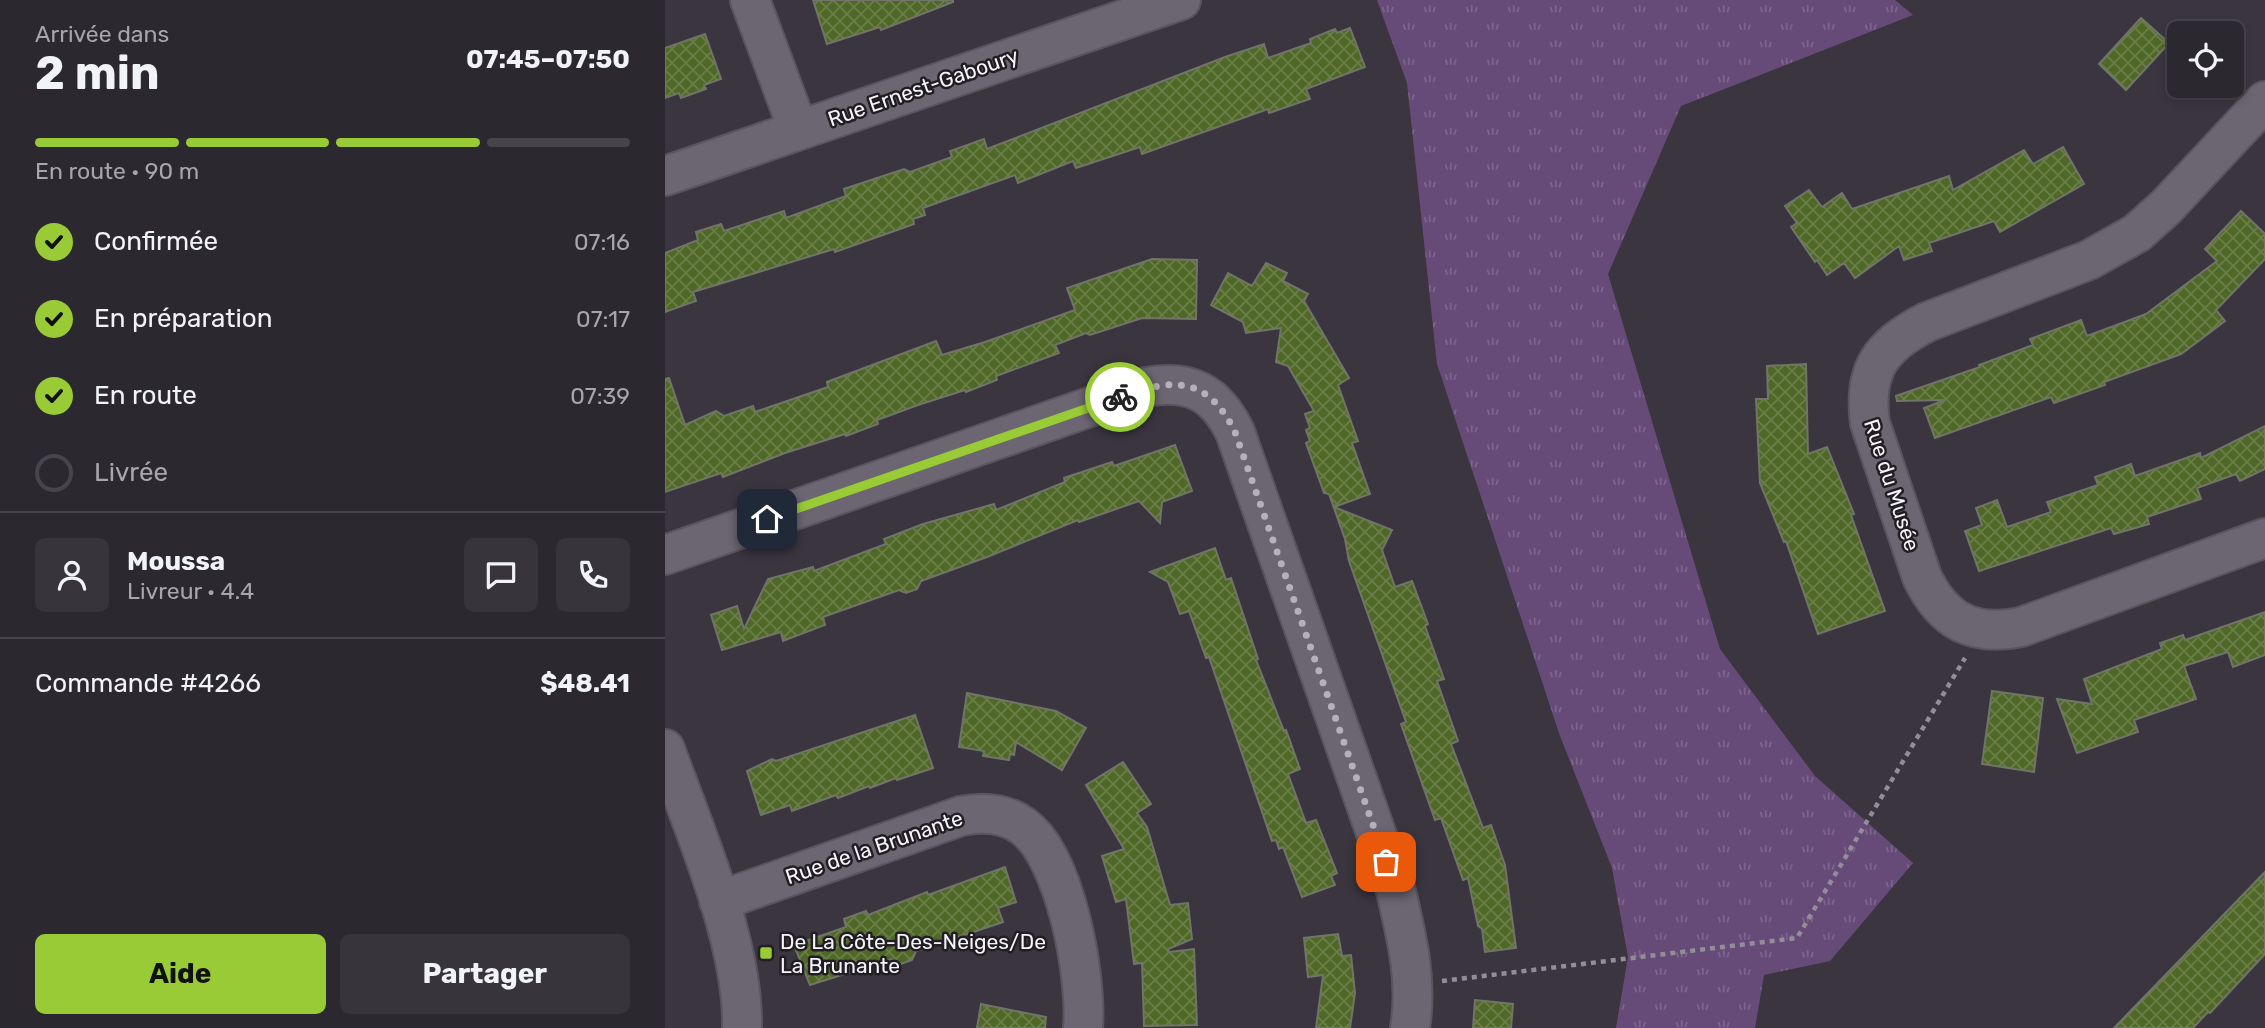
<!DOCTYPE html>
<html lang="fr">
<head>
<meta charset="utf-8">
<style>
  body { margin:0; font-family:Rubik,sans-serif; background:#38343c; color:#f1f3f6; height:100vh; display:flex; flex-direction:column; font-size:26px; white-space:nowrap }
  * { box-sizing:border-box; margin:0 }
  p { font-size:23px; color:#a6a6ab }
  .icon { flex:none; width:38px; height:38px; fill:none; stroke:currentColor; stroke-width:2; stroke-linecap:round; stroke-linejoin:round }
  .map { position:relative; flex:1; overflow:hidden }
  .panel { display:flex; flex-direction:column; background:#2c2830; width:665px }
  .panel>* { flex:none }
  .buttons { position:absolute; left:1502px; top:21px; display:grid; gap:14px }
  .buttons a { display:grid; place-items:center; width:77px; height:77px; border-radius:10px; background:#2c2830; box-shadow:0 4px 10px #0003,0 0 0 2px #48444c; font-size:35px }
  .pin { position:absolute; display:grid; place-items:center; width:60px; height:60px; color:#fff; margin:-30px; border-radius:14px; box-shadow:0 4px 10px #0006 }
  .courier { position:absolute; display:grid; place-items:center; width:70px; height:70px; margin:-35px; border:5px solid #99cb36; border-radius:50%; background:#fff; color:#222; box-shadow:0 2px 9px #0007 }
  .overview em { font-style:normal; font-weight:700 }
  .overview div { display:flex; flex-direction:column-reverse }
  .overview { display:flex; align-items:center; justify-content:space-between; height:119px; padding:0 35px }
  h1 { font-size:46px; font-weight:700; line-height:52px }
  .bar { display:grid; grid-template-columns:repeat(4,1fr); gap:10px 7px; align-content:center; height:84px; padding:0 35px }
  .bar i { height:9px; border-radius:5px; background:#48444c }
  .bar .active { background:#99cb36 }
  .bar p { grid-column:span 4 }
  .line { display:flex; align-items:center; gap:18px; padding:0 35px; border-top:2px solid #48444c }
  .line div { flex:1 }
  .round { display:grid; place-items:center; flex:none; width:74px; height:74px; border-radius:10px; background:#38343c }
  ol { padding:0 35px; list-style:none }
  li { display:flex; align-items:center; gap:21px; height:77px }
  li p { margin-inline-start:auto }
  li .icon { padding:7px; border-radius:50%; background:#99cb36; color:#111; stroke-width:4 }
  li:last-child { color:#a6a6ab }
  li i { width:38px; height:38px; border:4px solid #48444c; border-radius:50% }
  .primary-button { display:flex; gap:14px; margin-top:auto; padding:14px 35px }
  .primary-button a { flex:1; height:80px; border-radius:10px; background:#99cb36; color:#111; font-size:28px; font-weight:700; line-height:80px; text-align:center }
  .primary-button a+a { background:#38343c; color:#f1f3f6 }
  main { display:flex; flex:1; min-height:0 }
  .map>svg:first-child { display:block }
  .grass { fill:url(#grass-tufts) }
  .building { fill:url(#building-cross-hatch); stroke:#6f7568; stroke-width:2 }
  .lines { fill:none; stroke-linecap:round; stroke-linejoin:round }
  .minor-casing { stroke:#59545e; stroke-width:42 }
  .path { stroke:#928d97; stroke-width:4.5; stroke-dasharray:5 5; stroke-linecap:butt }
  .minor { stroke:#6c6572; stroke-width:38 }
  .done { stroke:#b5b0ba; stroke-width:7; stroke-dasharray:0 12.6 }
  .route { stroke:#99cb36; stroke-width:9 }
  .poi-dot { fill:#99cb36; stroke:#211e23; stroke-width:2.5 }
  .labels { text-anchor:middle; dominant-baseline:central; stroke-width:5; stroke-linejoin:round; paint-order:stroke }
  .street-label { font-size:21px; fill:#f7f3fb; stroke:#211e23 }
  .poi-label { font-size:21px; fill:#f7f3fb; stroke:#211e23; text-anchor:start }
</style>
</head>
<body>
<main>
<section class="panel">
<div class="overview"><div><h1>2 min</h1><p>Arrivée dans</p></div><em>07:45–07:50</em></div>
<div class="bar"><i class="active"></i><i class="active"></i><i class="active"></i><i></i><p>En route · 90 m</p></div>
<ol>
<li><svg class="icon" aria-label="check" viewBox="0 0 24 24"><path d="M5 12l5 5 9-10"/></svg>Confirmée<p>07:16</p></li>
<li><svg class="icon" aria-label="check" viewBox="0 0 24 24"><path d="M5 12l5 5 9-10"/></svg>En préparation<p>07:17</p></li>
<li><svg class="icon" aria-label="check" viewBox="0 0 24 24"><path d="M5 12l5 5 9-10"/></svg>En route<p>07:39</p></li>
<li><i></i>Livrée</li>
</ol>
<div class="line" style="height:126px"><a class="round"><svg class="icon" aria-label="person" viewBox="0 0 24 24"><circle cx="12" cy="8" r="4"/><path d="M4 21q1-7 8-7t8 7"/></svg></a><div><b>Moussa</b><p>Livreur · 4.4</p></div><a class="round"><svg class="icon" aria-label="chat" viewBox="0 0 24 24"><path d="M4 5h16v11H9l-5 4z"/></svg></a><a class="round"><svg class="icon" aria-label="phone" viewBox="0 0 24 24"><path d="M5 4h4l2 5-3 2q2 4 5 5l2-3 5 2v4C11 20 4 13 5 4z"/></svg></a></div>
<div class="line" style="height:91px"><div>Commande #4266</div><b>$48.41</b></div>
<div class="primary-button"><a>Aide</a><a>Partager</a></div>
</section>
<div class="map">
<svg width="1600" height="1028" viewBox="0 0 1600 1028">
  <defs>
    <pattern id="grass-tufts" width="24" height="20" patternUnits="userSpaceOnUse" patternTransform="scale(1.75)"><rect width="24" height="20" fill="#664b79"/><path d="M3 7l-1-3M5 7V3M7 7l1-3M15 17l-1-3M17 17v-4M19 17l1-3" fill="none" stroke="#7d658d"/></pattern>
    <pattern id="building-cross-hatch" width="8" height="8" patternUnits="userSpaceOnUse" patternTransform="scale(1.75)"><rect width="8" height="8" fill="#506827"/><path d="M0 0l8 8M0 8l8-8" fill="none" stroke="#6a7e47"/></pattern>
  </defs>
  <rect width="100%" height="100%" fill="#3b3540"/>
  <path class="grass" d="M712 0H1230L1248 15 1016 106 943 274 1055 649 1150 776 1248 863 1165 961 1099 975 1090 1028H951L963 957 947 868 895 736 772 364 742 83Z"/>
  <path class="building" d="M148 0H288V2L216 30 215 27 162 44Z
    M1476 18 1504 43 1461 90 1434 64Z
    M685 28 700 67 641 89 645 99 604 113 603 109 477 154 475 147 411 168 408 161 353 183 350 175 258 208 260 215 248 219 249 224 170 252 169 249 28 292 31 301 0 312V253L33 240 31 232 56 224 59 231 119 211 121 218 181 196 179 189 239 169 245 172 287 157 285 151 319 139 322 149 560 57 599 44 603 58 646 43 645 39 670 29 672 33Z
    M40 34 56 79 39 85 41 89 16 98 14 93 0 98V48Z
    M1398 147 1419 184 1335 232 1329 221 1264 243 1267 251 1239 260 1234 246 1190 278 1179 263 1162 275 1152 260 1150 262 1126 227 1132 223 1120 206 1144 190 1157 207 1177 193 1187 209 1284 176 1288 190 1359 150 1368 164Z
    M1576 211 1600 234V259L1551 310 1560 321 1516 354 1439 382 1440 385 1389 403 1386 397 1270 438 1259 408 1280 400 1232 401 1231 396 1315 367 1314 365 1368 345 1365 339 1416 320 1422 336 1481 314 1552 261 1540 249Z
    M487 259 532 260 531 319 477 318 425 335 421 333 390 345 394 353 331 376 332 380 301 392 300 390 253 405 212 420 213 424 181 436 180 434 120 453 58 477 56 473 0 492V379L4 378 20 425 51 411 59 416 88 406 90 412 163 387 162 382 271 341 277 355 320 342 410 310 402 288Z
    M601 263 622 273 618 281 643 294 639 301 684 378 673 385 693 441 687 443 705 494 669 507 727 530 717 550 730 587 747 581 763 624 760 626 779 679 772 681 793 741 786 744 818 828 826 825 840 865 851 948 820 952 817 929 813 926 803 878 798 880 776 818 770 820 736 724 741 722 684 561 680 539 664 494 659 493 641 443 645 441 641 430 645 428 640 414 649 411 623 366 611 362 616 328 581 333 578 322 546 305 563 273 587 286Z
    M1141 364 1143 454 1162 447 1189 514 1186 515 1220 611 1153 634 1121 541 1119 542 1095 483 1091 399H1103L1102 366Z
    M1600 426V469L1575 481 1571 474 1532 488 1536 499 1482 517 1484 524 1449 534 1446 528 1314 571 1300 531 1317 525 1311 508 1332 500 1342 527 1386 512 1382 502 1433 485 1430 477 1466 464 1470 476 1535 453 1536 458Z
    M510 445 527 491 497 502 495 523 474 501 414 522 413 520 322 557 256 581 252 589 241 593 234 590 158 617 160 625 118 641 116 632 57 650 46 615 72 606 79 629 103 579 148 567 149 571 221 544 219 539 258 524 329 504 331 510 400 482 399 478 447 462 449 466Z
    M550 548 561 580 566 578 593 659 591 660 619 731 621 730 635 769 623 774 641 823 651 820 672 873 666 876 670 885 637 897 618 847 614 849 611 840 607 841 544 657 541 658 524 611 515 614 503 582 485 572Z
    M1600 612V655L1568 667 1563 652 1519 666 1531 699 1469 720 1473 732 1412 753 1392 699 1427 704 1419 679 1497 649 1495 643 1518 635 1520 640Z
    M1327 691 1378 698 1369 772 1317 764Z
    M302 693 391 711 421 728 397 770 351 742 349 755 345 754 344 760 318 756 319 751 294 747Z
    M250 715 268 768 232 780 231 778 205 788 204 786 173 798 171 795 127 811 125 805 96 815 82 771 107 759 111 761Z
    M458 762 486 804 472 813 482 827 505 905 523 903 527 939 503 949 504 952 529 949 532 1025 479 1026 477 963 469 964 461 899 451 902 437 856 459 849 421 785Z
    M340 867 351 902 333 908 338 922 251 951 247 960 236 964 227 959 145 985 129 945 181 927 179 919 201 911 203 915 262 892 263 895Z
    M1600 872V954L1545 1013 1543 1012 1528 1028H1449Z
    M673 934 677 956 686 955 690 993 685 1028H651L658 975 643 977 639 938Z
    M810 1000 848 1004 846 1028H808Z
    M316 1004 381 1017 380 1028H312Z"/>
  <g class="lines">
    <defs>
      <path id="minor" d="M85 0 133 129
        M1600 101 1501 207 1472 233 1424 260 1262 322C1215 346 1198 370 1205 423L1257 577C1278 621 1308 637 1356 627L1600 538
        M0 176 516 0
        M0 555 482 387C525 379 551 393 570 432L730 887C741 934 753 980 745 1028
        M0 749C29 830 79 942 77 1028
        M54 901 296 816C317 812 340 813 358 826 401 857 422 977 418 1028"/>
    </defs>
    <use href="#minor" class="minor-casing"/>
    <path class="path" d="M777 981 1132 938 1300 658"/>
    <use href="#minor" class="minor"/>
  </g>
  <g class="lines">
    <path class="done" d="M455 397C507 378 542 375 570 432L721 862"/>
    <path class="route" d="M102 519 455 397"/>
  </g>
  <rect class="poi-dot" x="94" y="946" width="14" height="14" rx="3.5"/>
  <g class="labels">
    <g class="street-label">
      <text transform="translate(258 87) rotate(-19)">Rue Ernest-Gaboury</text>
      <text transform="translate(1227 485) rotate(72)">Rue du Musée</text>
      <text transform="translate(209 847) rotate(-19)">Rue de la Brunante</text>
    </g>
    <g class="poi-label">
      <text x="115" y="941">De La Côte-Des-Neiges/De<tspan x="115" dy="24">La Brunante</tspan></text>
    </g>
  </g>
</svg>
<div class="buttons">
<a><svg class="icon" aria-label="locate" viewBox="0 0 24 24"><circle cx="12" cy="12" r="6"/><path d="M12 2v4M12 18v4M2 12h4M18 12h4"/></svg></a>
</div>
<div class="pin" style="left:721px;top:862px;background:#ea580c"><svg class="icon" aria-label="bag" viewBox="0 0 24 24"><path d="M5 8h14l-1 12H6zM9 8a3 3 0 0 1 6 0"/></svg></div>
<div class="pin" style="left:102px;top:519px;background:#1f2937"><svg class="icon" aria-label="home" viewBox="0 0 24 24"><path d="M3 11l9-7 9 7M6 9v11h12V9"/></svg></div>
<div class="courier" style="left:455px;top:397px"><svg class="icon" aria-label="bike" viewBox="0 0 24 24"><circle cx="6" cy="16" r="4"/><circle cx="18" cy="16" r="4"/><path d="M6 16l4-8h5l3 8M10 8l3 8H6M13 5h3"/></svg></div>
</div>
</main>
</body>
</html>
